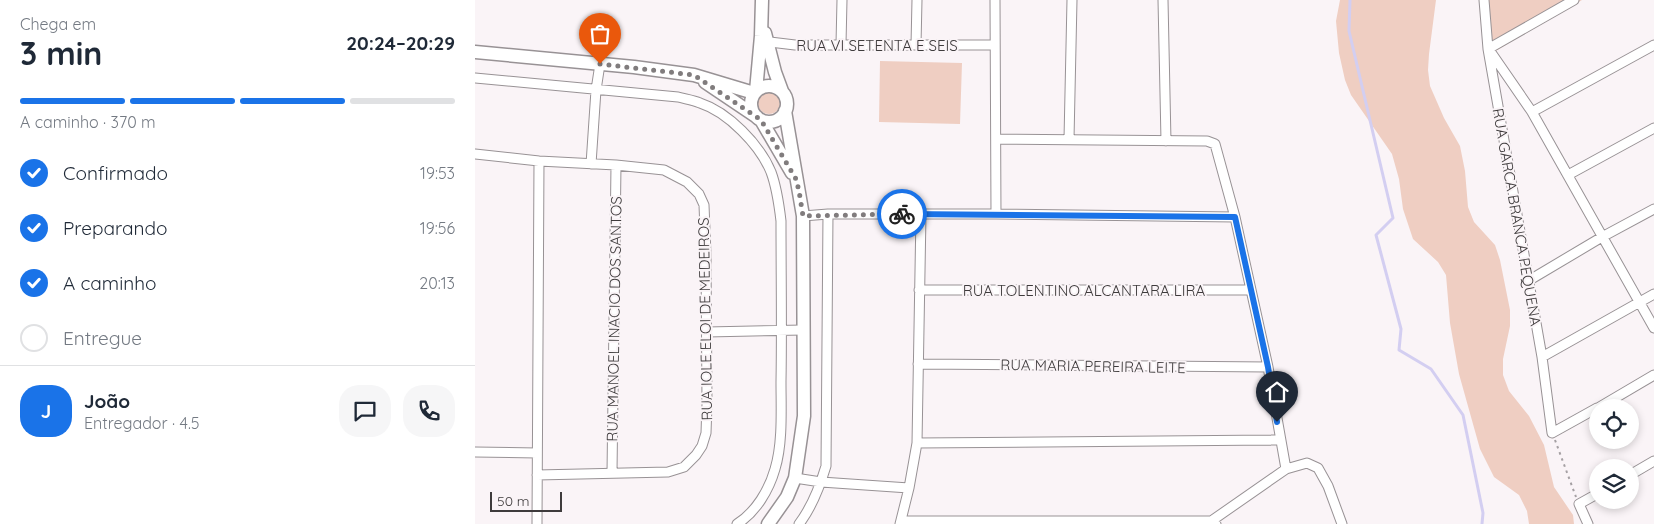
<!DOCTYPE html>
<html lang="pt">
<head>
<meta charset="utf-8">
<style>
  body { margin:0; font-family:Quicksand,sans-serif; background:#f6f6f7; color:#1f2937; height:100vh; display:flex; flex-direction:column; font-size:19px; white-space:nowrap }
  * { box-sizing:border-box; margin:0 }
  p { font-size:16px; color:#747a83 }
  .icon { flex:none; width:28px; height:28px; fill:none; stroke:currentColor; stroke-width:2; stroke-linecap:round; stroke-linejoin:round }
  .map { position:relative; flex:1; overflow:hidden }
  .sheet { display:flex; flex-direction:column; background:#fff; width:475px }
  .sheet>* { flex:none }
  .controls { position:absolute; left:1114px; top:399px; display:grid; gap:10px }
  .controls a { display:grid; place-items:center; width:50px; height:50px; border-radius:50%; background:#fff; box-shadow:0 2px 8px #0003; font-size:25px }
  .scale { position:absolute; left:15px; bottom:12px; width:72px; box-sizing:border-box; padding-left:5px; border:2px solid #3e3b3c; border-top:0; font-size:14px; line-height:18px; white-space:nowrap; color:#3e3b3c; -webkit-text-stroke:4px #faf4f7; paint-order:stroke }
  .pin { position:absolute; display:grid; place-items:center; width:42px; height:42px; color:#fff; margin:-51px -21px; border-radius:50% 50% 50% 0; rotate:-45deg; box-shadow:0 0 5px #0007 }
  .pin .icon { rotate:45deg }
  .courier { position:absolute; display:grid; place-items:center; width:50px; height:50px; margin:-25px; border:4px solid #1a73e8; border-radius:50%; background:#fff; color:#222; box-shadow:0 1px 6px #0007 }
  .summary em { font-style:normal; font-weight:700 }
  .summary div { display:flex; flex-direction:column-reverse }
  .summary { display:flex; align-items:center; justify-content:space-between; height:85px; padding:0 20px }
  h1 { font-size:32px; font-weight:700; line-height:38px }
  .bar { display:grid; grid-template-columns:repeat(4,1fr); gap:8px 5px; align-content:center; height:60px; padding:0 20px }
  .bar i { height:6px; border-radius:4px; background:#e0e1e3 }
  .bar .active { background:#1a73e8 }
  .bar p { grid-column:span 4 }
  .line { display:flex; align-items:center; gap:12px; padding:0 20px; border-top:1px solid #e0e1e3 }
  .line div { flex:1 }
  .round { display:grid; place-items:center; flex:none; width:52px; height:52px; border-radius:20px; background:#f6f6f7 }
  ol { padding:0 20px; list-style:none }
  li { display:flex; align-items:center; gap:15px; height:55px }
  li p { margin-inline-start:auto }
  li .icon { padding:5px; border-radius:50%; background:#1a73e8; color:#fff; stroke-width:4 }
  li:last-child { color:#747a83 }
  li i { width:28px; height:28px; border:2px solid #e0e1e3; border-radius:50% }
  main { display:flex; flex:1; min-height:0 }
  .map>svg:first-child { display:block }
  .green { fill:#efcec2 }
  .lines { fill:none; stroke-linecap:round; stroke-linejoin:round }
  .stream { stroke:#d3cef1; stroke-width:3 }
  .minor-casing { stroke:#989295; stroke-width:11 }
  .secondary-casing { stroke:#989295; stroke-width:15 }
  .path { stroke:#a5a0a3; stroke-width:2; stroke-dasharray:2.5 4; stroke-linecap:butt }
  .minor { stroke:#fff; stroke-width:9 }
  .secondary { stroke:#fff; stroke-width:12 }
  .done { stroke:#807c7d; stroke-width:5; stroke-dasharray:0 9 }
  .route { stroke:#1a73e8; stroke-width:6 }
  .labels { text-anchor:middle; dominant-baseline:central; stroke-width:4; stroke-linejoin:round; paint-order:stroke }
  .street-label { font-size:15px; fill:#3e3b3c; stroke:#faf4f7 }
</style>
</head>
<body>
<main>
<section class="sheet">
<div class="summary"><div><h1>3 min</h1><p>Chega em</p></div><em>20:24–20:29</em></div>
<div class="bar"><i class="active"></i><i class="active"></i><i class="active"></i><i></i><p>A caminho · 370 m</p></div>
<ol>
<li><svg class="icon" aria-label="check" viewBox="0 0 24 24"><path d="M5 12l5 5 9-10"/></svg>Confirmado<p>19:53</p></li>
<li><svg class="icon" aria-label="check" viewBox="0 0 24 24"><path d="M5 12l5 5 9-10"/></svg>Preparando<p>19:56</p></li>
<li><svg class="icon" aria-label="check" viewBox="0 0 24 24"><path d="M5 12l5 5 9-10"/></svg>A caminho<p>20:13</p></li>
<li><i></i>Entregue</li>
</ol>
<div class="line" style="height:90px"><b class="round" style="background:#1a73e8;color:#fff">J</b><div><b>João</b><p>Entregador · 4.5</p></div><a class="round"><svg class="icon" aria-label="chat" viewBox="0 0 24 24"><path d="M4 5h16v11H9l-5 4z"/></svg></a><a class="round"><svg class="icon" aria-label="phone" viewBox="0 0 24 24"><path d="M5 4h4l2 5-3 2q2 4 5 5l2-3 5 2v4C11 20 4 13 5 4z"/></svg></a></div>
</section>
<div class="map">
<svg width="1179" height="524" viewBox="0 0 1179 524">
  <rect width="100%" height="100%" fill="#faf4f7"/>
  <path class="green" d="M865 0H961L954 54 953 70 955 86 969 118 985 146 990 171 993 207 999 222 1020 245 1025 260 1035 310V326L1028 359V375L1034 391 1054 416 1069 445 1079 487 1098 515 1099 524H1054L1052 511 1044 495 1019 477 1005 449 984 374 975 323 971 275 963 262 938 239 928 209 924 179 917 154 876 95 870 80 864 53 861 21Z
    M1009 0H1107L1019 52Z
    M405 61 487 63 485 124 404 122Z
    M283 103a11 11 0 1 1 22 0a11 11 0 1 1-22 0Z"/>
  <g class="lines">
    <path class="stream" d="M875 0 874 31 918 218 901 235 926 329 924 350 956 369 988 415 1008 513 1007 524"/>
    <defs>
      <path id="minor" d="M520 0 521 214
        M688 0 691 141
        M1009 0 1013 49 1067 357 1077 433 1122 408
        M289 38 295 42 320 45H520
        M366 44 367 0
        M441 45 442 0
        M1013 49 1099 0
        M1015 51 1057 112 1179 328
        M0 78 203 97C210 99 218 100 225 103 253 112 285 145 296 172 302 188 304 204 306 221 306 275 307 328 306 382 306 408 308 443 300 469 294 490 281 512 262 524
        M1057 112 1179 45
        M521 139 732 141 740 144 760 217 793 367 811 469
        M594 139 597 0
        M0 154 64 161 141 165 189 170 212 182 224 194 229 205 231 255 232 404 231 433 227 446 221 455 209 467 193 472 62 475
        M116 164 121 90 125 64
        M1093 175 1179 128
        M353 214H521L760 217
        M1053 281 1127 237 1179 209
        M444 290H775
        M232 332 329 330
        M1067 357 1179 294
        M443 364 793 367
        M1123 408 1179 375
        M442 443 805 440
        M0 452 62 453
        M137 473 141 165
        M1155 475 1179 461
        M320 478 346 482 434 488
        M426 521H736L741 524
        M62 524 64 161
        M324 524C337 507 345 486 351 466L353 214 328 216
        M425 524 434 488 442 443 446 214
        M732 524 811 469 832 463 843 468 853 486 867 524
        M1113 524 1104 504 1122 494"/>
      <path id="secondary" d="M290 33 300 72 307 91
        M0 52 159 67 219 75 279 93
        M230 82 282 117
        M276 104a18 18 0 1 1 36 0a18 18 0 1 1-36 0Z
        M281 91 286 36 287 0
        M286 120 317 173
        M293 524 312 497 320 478 329 416 328 216 310 111"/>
    </defs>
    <use href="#minor" class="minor-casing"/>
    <use href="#secondary" class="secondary-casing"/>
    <path class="path" d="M1080 440 1101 497"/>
    <use href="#minor" class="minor"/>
    <use href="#secondary" class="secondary"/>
  </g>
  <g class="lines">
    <path class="done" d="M125 64 219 75 286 120 321 179 324 191 328 216 427 214"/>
    <path class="route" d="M427 214 760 217 793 367 802 422"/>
  </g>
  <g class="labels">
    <g class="street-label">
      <text x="402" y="45">RUA VI SETENTA E SEIS</text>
      <text transform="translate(1042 217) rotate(80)">RUA GARCA BRANCA PEQUENA</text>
      <text x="609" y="290">RUA TOLENTINO ALCANTARA LIRA</text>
      <text transform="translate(139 319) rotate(-89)">RUA MANOEL INACIO DOS SANTOS</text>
      <text transform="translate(230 319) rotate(-91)">RUA IOLE ELOI DE MEDEIROS</text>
      <text transform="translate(618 366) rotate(1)">RUA MARIA PEREIRA LEITE</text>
    </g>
  </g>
</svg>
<div class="controls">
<a><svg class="icon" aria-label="locate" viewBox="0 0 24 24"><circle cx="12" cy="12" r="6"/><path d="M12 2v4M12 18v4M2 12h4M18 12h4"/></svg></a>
<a><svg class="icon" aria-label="layers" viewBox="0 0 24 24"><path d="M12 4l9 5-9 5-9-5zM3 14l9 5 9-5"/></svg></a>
</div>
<div class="scale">50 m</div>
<div class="pin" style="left:125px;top:64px;background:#ea580c"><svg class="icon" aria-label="bag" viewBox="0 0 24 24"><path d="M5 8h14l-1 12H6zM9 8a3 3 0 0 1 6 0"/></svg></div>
<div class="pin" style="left:802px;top:422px;background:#1f2937"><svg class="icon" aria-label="home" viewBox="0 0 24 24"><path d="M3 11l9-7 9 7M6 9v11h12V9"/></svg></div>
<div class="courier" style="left:427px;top:214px"><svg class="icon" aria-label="bike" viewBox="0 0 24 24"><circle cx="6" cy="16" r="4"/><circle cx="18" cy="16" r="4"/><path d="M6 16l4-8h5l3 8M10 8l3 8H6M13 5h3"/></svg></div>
</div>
</main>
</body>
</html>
